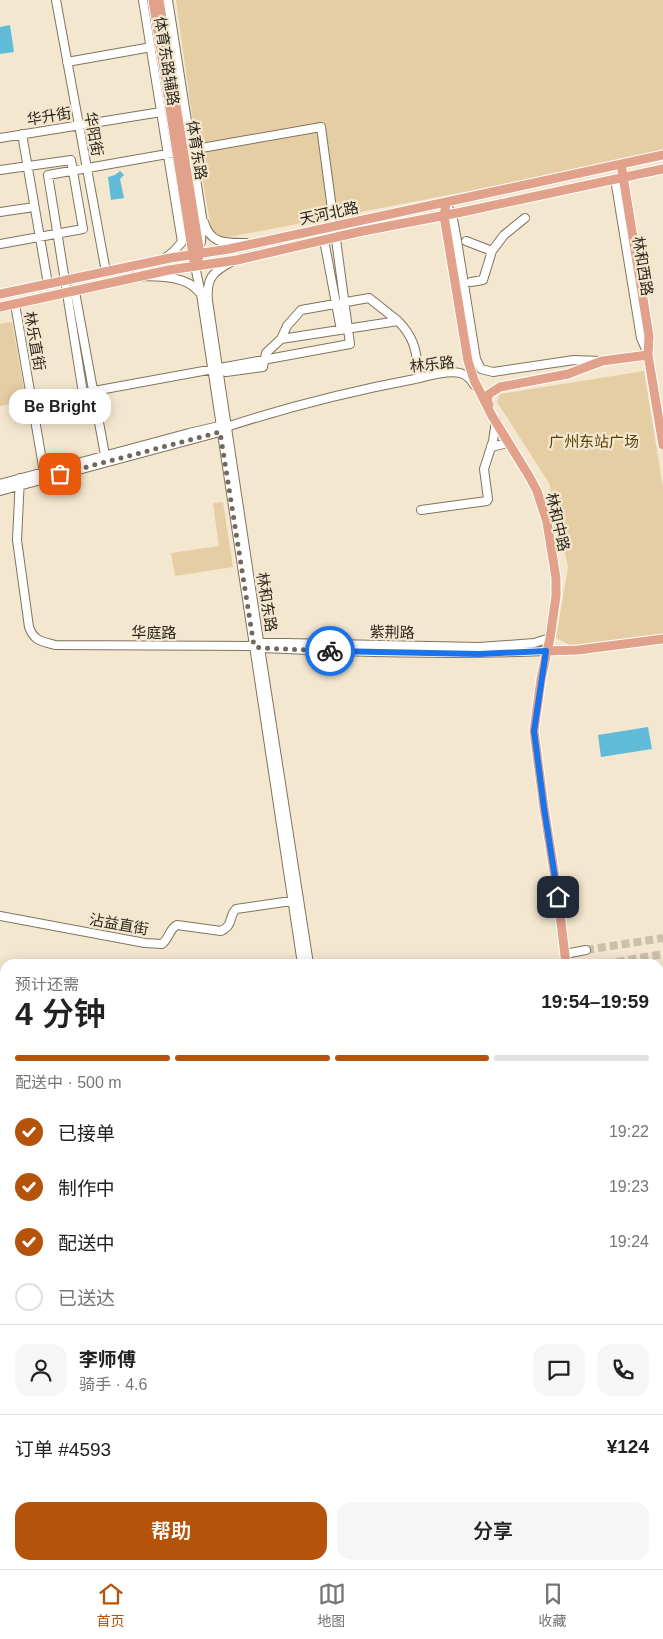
<!DOCTYPE html>
<html lang="zh">
<head>
<meta charset="utf-8">
<style>
  body { margin:0; font-family:Helvetica,"Noto Sans SC",sans-serif; background:#f6f6f6; color:#222; height:100vh; display:flex; flex-direction:column; font-size:19px; white-space:nowrap }
  * { box-sizing:border-box; margin:0 }
  p { font-size:16px; color:#767676 }
  .icon { flex:none; width:28px; height:28px; fill:none; stroke:currentColor; stroke-width:2; stroke-linecap:round; stroke-linejoin:round }
  .map { position:relative; flex:1; overflow:hidden }
  .details { position:absolute; left:0px; top:959px; width:664px; height:611px; display:flex; flex-direction:column; background:#fff; border-radius:15px 15px 0 0; box-shadow:0 2px 12px #0003 }
  .details>* { flex:none }
  .pin { position:absolute; display:grid; place-items:center; width:42px; height:42px; color:#fff; margin:-21px; border-radius:10px; box-shadow:0 2px 8px #0006 }
  .courier { position:absolute; display:grid; place-items:center; width:50px; height:50px; margin:-25px; border:4px solid #1a73e8; border-radius:50%; background:#fff; color:#222; box-shadow:0 1px 6px #0007 }
  .bubble { position:absolute; height:35px; border-radius:15px; background:#fff; box-shadow:0 2px 12px #0003; font-size:16px; font-weight:600; line-height:35px; text-align:center }
  .summary em { font-style:normal; font-weight:600 }
  .summary div { display:flex; flex-direction:column-reverse }
  .summary { display:flex; align-items:center; justify-content:space-between; height:85px; padding:0 15px }
  h1 { font-size:32px; font-weight:600; line-height:38px }
  .bar { display:grid; grid-template-columns:repeat(4,1fr); gap:8px 5px; align-content:center; height:60px; padding:0 15px }
  .bar i { height:6px; border-radius:4px; background:#e0e0e0 }
  .bar .selected { background:#b45309 }
  .bar p { grid-column:span 4 }
  .line { display:flex; align-items:center; gap:12px; padding:0 15px; border-top:1px solid #e0e0e0 }
  .line div { flex:1 }
  .round { display:grid; place-items:center; flex:none; width:52px; height:52px; border-radius:15px; background:#f6f6f6 }
  ol { padding:0 15px; list-style:none }
  li { display:flex; align-items:center; gap:15px; height:55px }
  li p { margin-inline-start:auto }
  li .icon { padding:5px; border-radius:50%; background:#b45309; color:#fff; stroke-width:4 }
  li:last-child { color:#767676 }
  li i { width:28px; height:28px; border:2px solid #e0e0e0; border-radius:50% }
  .button { display:flex; gap:10px; margin-top:auto; padding:10px 15px }
  .button a { flex:1; height:58px; border-radius:15px; background:#b45309; color:#fff; font-size:20px; font-weight:600; line-height:58px; text-align:center }
  .button a+a { background:#f6f6f6; color:#222 }
  .dock { display:flex; justify-content:space-around; align-items:center; height:70px; border-top:1px solid #e0e0e0; background:#fff; font-size:14px; color:#767676 }
  .dock a { display:grid; justify-items:center; gap:2px }
  .dock .selected { color:#b45309 }
  .map>svg:first-child { display:block }
  .green { fill:#e5cea4 }
  .forest { fill:#c29f5b }
  .water { fill:#60bbd9 }
  .lines { fill:none; stroke-linecap:round; stroke-linejoin:round }
  .minor-tunnel { stroke:#ccc0ab; stroke-width:8; stroke-dasharray:8 4; stroke-linecap:butt }
  .minor-casing { stroke:#80745f; stroke-width:10 }
  .major-casing { stroke:#fff; stroke-width:11 }
  .highway-casing { stroke:#fff; stroke-width:12 }
  .minor { stroke:#fff; stroke-width:8 }
  .major { stroke:#e2a18b; stroke-width:9 }
  .highway { stroke:#cf633e; stroke-width:10 }
  .rail-casing { stroke:#625b4e; stroke-width:4 }
  .rail { stroke:#f4e7cf; stroke-width:2; stroke-dasharray:5.5; stroke-linecap:butt }
  .done { stroke:#71695b; stroke-width:5; stroke-dasharray:0 9 }
  .route { stroke:#1a73e8; stroke-width:6 }
  .labels { text-anchor:middle; dominant-baseline:central; stroke-width:4.5; stroke-linejoin:round; paint-order:stroke }
  .street-label { font-size:15px; fill:#2a251c; stroke:#f4e7cf }
  .park-label { font-size:15px; fill:#594007; stroke:#f4e7cf }
</style>
</head>
<body>
<div class="map">
<svg width="663" height="1569" viewBox="0 0 663 1569">
  <rect width="100%" height="100%" fill="#f4e7cf"/>
  <path class="green" d="M176 0H663V154L213 240 193 123Z
    M12 322 26 401 0 406V324Z
    M644 371 663 488V634L574 647 556 638 568 567 549 483 497 402 500 394Z
    M223 502 233 567 175 576 171 553 219 546 213 503Z"/>
  <path class="forest" d="M659 1428 663 1430V1454L661 1457 663 1459V1569H367L364 1565H659Z"/>
  <path class="water" d="M10 25 14 52 0 54V27Z
    M120 171 124 175 120 179 124 198 111 200 108 177 115 175Z
    M648 727 652 749 601 757 598 735Z"/>
  <g class="lines">
    <path class="minor-tunnel" d="M586 950 663 938
      M605 964 663 954
      M659 982 663 981"/>
    <defs>
      <path id="minor" d="M56 0 106 272
        M143 0 182 242 173 252 164 259
        M168 0 202 217 201 242
        M67 62 146 48
        M321 127 350 344 83 393 48 175Z
        M22 134 48 284
        M0 138 161 112
        M0 170 71 160 83 229 0 244
        M615 179 641 338 648 354
        M449 209 452 214 457 241 476 359 481 369 493 372 574 360 601 361
        M0 212 34 207
        M204 222C210 244 225 243 246 243
        M324 240 341 330
        M466 241 492 251 504 235 525 218
        M231 262C212 272 206 279 208 301L260 648 309 964
        M136 266 139 276C159 277 186 275 199 292
        M195 266 201 294 302 964
        M471 282 483 280 492 251
        M75 292 105 455
        M15 304 44 472
        M281 339 287 326 301 310 369 298 398 321
        M226 372 263 367 266 353 281 339 398 321C416 339 416 353 420 378
        M491 447 508 443
        M20 478 17 540 29 627C34 641 41 641 55 645L254 646 260 648C356 652 450 655 546 651
        M0 484 189 433 219 426 224 427
        M0 491 220 432 226 427C288 407 351 391 415 379 428 376 447 370 460 373 467 375 471 379 474 385
        M421 510 487 501 488 499 484 469 493 441 496 421
        M255 645 259 643H285L479 647 534 643 550 638
        M0 916 145 943 162 944C169 939 169 929 177 925L221 931C234 925 228 917 236 909L298 900
        M565 954 586 950
        M0 995 5 996
        M0 1179 5 1177
        M0 1320 5 1321
        M0 1548 5 1546
        M65 1565 68 1569
        M131 1565 134 1569
        M294 1565 297 1569"/>
      <path id="major" d="M153 0 194 261
        M159 0 200 254 198 259
        M621 164 649 336 648 355 663 445
        M446 203 444 216 468 361 474 380 492 416 529 476 537 491 547 522 556 578V596L550 638 541 679 534 731 544 808 558 897 566 964
        M0 294 170 258 229 249 663 155
        M0 307 169 270 237 260 358 232 462 212 663 169
        M489 405 487 400 489 394 500 387 568 374 602 361 648 355
        M546 651 578 650 663 639
        M659 1362 663 1364"/>
      <path id="highway" d="M0 1101 5 1102
        M0 1111 5 1112
        M0 1123H5
        M0 1133 5 1134
        M659 1329 663 1331
        M659 1346 663 1348
        M659 1356 663 1358
        M659 1375 663 1376"/>
    </defs>
    <use href="#minor" class="minor-casing"/>
    <use href="#major" class="major-casing"/>
    <use href="#highway" class="highway-casing"/>
    <use href="#minor" class="minor"/>
    <use href="#major" class="major"/>
    <use href="#highway" class="highway"/>
    <defs>
      <path id="rail" d="M0 1067 5 1068
        M0 1077 5 1078
        M659 1205 663 1206
        M659 1216H663
        M659 1230 663 1231"/>
    </defs>
    <use href="#rail" class="rail-casing"/>
    <use href="#rail" class="rail"/>
  </g>
  <g class="lines">
    <path class="done" d="M60 474 220 432 254 646 260 648 330 651"/>
    <path class="route" d="M330 651 479 654 546 651 534 731 544 808 558 897"/>
  </g>
  <g class="labels">
    <g class="street-label">
      <text transform="translate(167 61) rotate(81)">体育东路辅路</text>
      <text transform="translate(49 116) rotate(-9)">华升街</text>
      <text transform="translate(94 134) rotate(80)">华阳街</text>
      <text transform="translate(197 150) rotate(81)">体育东路</text>
      <text transform="translate(329 213) rotate(-12)">天河北路</text>
      <text transform="translate(643 266) rotate(81)">林和西路</text>
      <text transform="translate(35 341) rotate(80)">林乐直街</text>
      <text transform="translate(432 364) rotate(-6)">林乐路</text>
      <text transform="translate(558 522) rotate(77)">林和中路</text>
      <text transform="translate(267 602) rotate(81)">林和东路</text>
      <text x="154" y="632">华庭路</text>
      <text transform="translate(392 632) rotate(1)">紫荆路</text>
      <text transform="translate(119 924) rotate(10)">沾益直街</text>
    </g>
    <g class="park-label">
      <text x="594" y="441">广州东站广场</text>
    </g>
  </g>
</svg>
<div class="pin" style="left:60px;top:474px;background:#ea580c"><svg class="icon" aria-label="bag" viewBox="0 0 24 24"><path d="M5 8h14l-1 12H6zM9 8a3 3 0 0 1 6 0"/></svg></div>
<div class="pin" style="left:558px;top:897px;background:#1f2937"><svg class="icon" aria-label="home" viewBox="0 0 24 24"><path d="M3 11l9-7 9 7M6 9v11h12V9"/></svg></div>
<div class="courier" style="left:330px;top:651px"><svg class="icon" aria-label="bike" viewBox="0 0 24 24"><circle cx="6" cy="16" r="4"/><circle cx="18" cy="16" r="4"/><path d="M6 16l4-8h5l3 8M10 8l3 8H6M13 5h3"/></svg></div>
<div class="bubble" style="left:9px;top:389px;width:102px">Be Bright</div>
<section class="details">
<div class="summary"><div><h1>4 分钟</h1><p>预计还需</p></div><em>19:54–19:59</em></div>
<div class="bar"><i class="selected"></i><i class="selected"></i><i class="selected"></i><i></i><p>配送中 · 500 m</p></div>
<ol>
<li><svg class="icon" aria-label="check" viewBox="0 0 24 24"><path d="M5 12l5 5 9-10"/></svg>已接单<p>19:22</p></li>
<li><svg class="icon" aria-label="check" viewBox="0 0 24 24"><path d="M5 12l5 5 9-10"/></svg>制作中<p>19:23</p></li>
<li><svg class="icon" aria-label="check" viewBox="0 0 24 24"><path d="M5 12l5 5 9-10"/></svg>配送中<p>19:24</p></li>
<li><i></i>已送达</li>
</ol>
<div class="line" style="height:90px"><a class="round"><svg class="icon" aria-label="person" viewBox="0 0 24 24"><circle cx="12" cy="8" r="4"/><path d="M4 21q1-7 8-7t8 7"/></svg></a><div><b>李师傅</b><p>骑手 · 4.6</p></div><a class="round"><svg class="icon" aria-label="chat" viewBox="0 0 24 24"><path d="M4 5h16v11H9l-5 4z"/></svg></a><a class="round"><svg class="icon" aria-label="phone" viewBox="0 0 24 24"><path d="M5 4h4l2 5-3 2q2 4 5 5l2-3 5 2v4C11 20 4 13 5 4z"/></svg></a></div>
<div class="line" style="height:65px"><div>订单 #4593</div><b>¥124</b></div>
<div class="button"><a>帮助</a><a>分享</a></div>
</section>
</div>
<nav class="dock">
<a class="selected"><svg class="icon" aria-label="home" viewBox="0 0 24 24"><path d="M3 11l9-7 9 7M6 9v11h12V9"/></svg>首页</a>
<a><svg class="icon" aria-label="map" viewBox="0 0 24 24"><path d="M3 6l6-2 6 2 6-2v14l-6 2-6-2-6 2zM9 4v14M15 6v14"/></svg>地图</a>
<a><svg class="icon" aria-label="saved" viewBox="0 0 24 24"><path d="M7 4h10v16l-5-4-5 4z"/></svg>收藏</a>
</nav>
</body>
</html>
